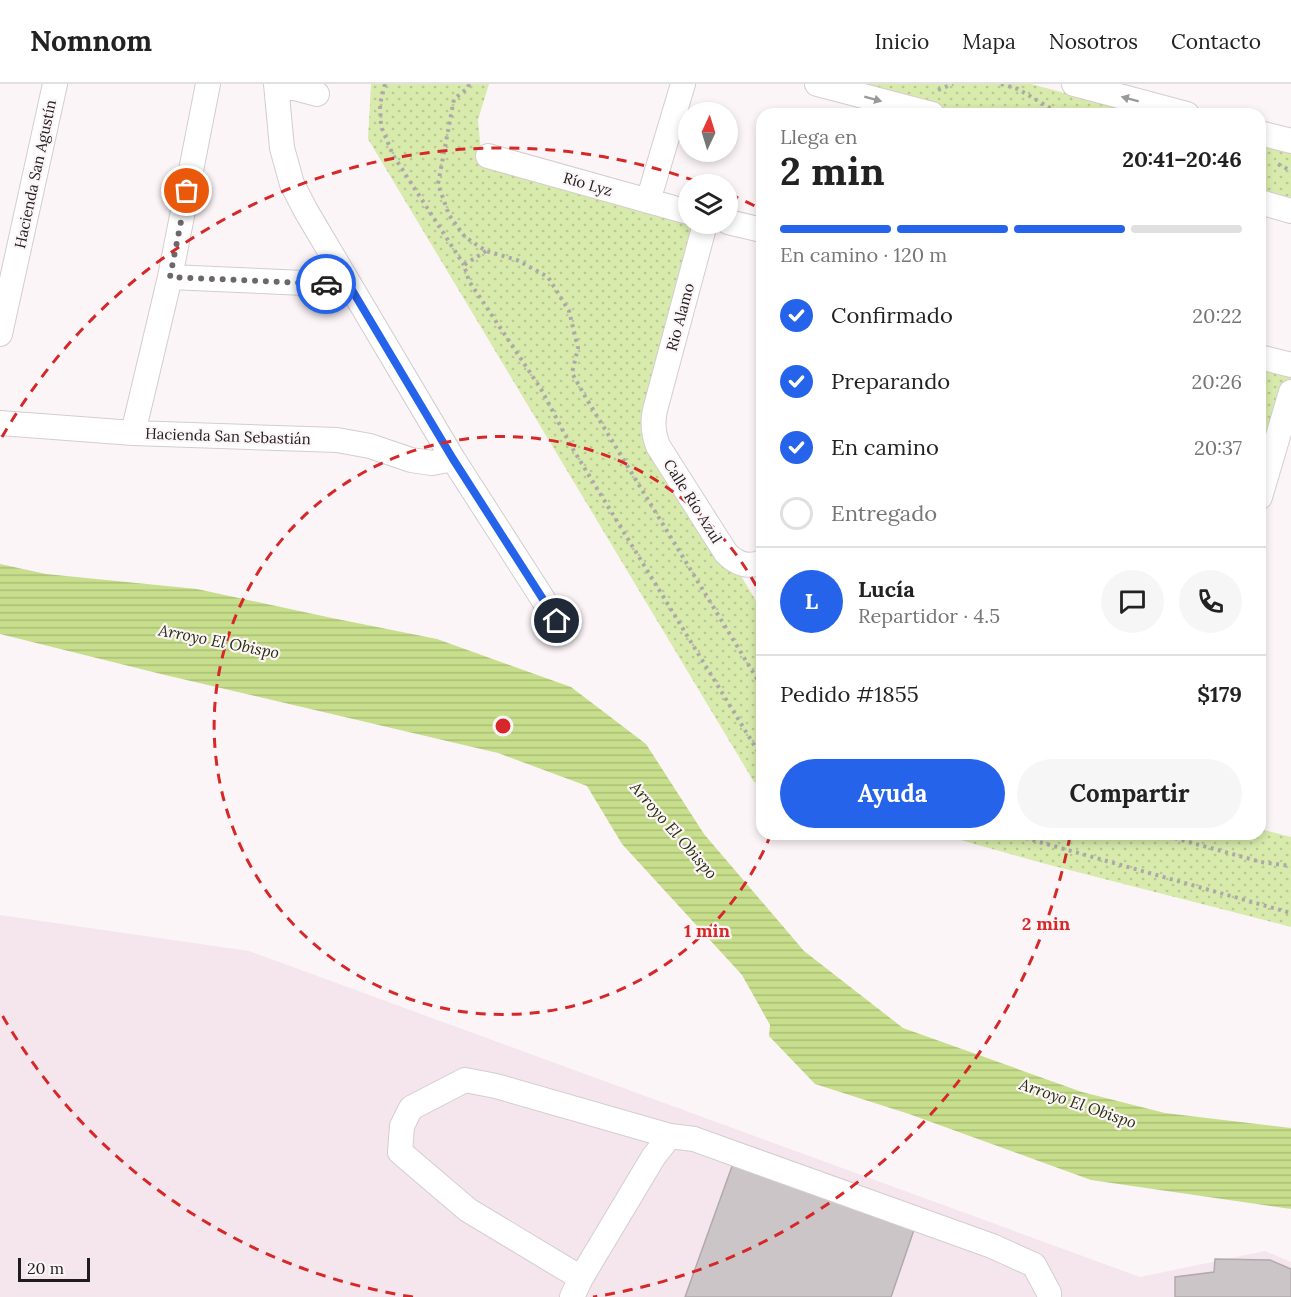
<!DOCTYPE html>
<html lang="es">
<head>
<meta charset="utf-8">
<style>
  body { margin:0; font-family:Lora,serif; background:#f6f6f6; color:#222; height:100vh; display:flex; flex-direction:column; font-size:22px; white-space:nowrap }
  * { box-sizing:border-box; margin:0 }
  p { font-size:20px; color:#767676 }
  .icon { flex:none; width:33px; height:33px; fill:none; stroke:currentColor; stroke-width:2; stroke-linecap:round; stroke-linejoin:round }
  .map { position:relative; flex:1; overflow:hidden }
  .drawer { position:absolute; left:756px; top:24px; width:510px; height:732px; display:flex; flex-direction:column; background:#fff; border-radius:18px; box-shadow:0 3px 9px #0003 }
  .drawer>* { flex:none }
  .needle { width:39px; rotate:4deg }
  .controls { position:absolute; left:678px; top:18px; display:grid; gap:12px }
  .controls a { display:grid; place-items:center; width:60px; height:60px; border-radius:50%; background:#fff; box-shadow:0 3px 9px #0003; font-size:30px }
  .scale { position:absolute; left:18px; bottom:15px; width:72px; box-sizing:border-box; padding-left:6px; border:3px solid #1e1c1d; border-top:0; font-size:16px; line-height:21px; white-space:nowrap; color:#1e1c1d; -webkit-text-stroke:4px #fcf5f8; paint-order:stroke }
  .pin { position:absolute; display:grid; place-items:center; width:51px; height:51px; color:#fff; margin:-26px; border:3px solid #fff; border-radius:50%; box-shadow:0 2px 6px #0007 }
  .courier { position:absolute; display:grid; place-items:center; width:60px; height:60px; margin:-30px; border:4px solid #2563eb; border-radius:50%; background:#fff; color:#222; box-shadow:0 2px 8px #0007 }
  .headline em { font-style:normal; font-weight:700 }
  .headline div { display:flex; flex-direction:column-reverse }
  .headline { display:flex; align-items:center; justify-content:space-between; height:102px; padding:0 24px }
  h1 { font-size:39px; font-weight:700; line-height:45px }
  .bar { display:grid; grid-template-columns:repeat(4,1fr); gap:9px 6px; align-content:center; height:72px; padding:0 24px }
  .bar i { height:8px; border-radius:4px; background:#e0e0e0 }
  .bar .current { background:#2563eb }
  .bar p { grid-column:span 4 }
  .line { display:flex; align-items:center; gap:15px; padding:0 24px; border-top:2px solid #e0e0e0 }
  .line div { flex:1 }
  .round { display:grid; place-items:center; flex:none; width:63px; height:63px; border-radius:32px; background:#f6f6f6 }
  ol { padding:0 24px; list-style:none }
  li { display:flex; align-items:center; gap:18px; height:66px }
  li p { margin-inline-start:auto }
  li .icon { padding:6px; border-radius:50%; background:#2563eb; color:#fff; stroke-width:4 }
  li:last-child { color:#767676 }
  li i { width:33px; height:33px; border:3px solid #e0e0e0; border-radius:50% }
  .action { display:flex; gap:12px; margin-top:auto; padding:12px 24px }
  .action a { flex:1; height:69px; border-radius:36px; background:#2563eb; color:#fff; font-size:24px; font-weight:700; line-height:69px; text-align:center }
  .action a+a { background:#f6f6f6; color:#222 }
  header { display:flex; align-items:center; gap:36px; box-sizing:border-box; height:84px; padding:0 30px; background:#fff; border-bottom:2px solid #e0e0e0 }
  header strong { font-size:28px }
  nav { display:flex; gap:33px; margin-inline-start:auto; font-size:21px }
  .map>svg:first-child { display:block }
  .built { fill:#f5e6ed }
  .grass { fill:url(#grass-dots) }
  .water { fill:url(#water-rules) }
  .building { fill:#ccc5c8; stroke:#b1aaad; stroke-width:1.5 }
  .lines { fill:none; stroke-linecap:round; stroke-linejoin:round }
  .minor-casing { stroke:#d4cdd0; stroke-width:26 }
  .path { stroke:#ada8aa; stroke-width:4; stroke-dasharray:3 4.5; stroke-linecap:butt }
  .minor { stroke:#fff; stroke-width:24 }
  .oneway { fill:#9a9999 }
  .done { stroke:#6c686a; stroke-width:6; stroke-dasharray:0 10.8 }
  .route { stroke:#2563eb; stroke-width:8 }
  .ring { fill:none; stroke:#d62828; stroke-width:3; stroke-dasharray:10 8 }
  .labels { text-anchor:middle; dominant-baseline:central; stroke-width:4.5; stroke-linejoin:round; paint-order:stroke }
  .street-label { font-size:15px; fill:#1e1c1d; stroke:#fcf5f8 }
  .water-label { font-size:16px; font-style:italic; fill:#262e0b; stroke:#fcf5f8 }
  .centre { fill:#d62828; stroke:#fcf5f8; stroke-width:3 }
  .ring-label { font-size:18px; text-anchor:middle; font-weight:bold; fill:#d62828; stroke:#fcf5f8; stroke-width:4.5; stroke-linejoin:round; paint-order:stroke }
</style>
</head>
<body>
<header>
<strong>Nomnom</strong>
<nav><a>Inicio</a><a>Mapa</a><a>Nosotros</a><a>Contacto</a></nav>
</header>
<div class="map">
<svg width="1291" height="1213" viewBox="0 0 1291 1213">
  <defs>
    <pattern id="grass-dots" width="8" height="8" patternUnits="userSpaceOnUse" patternTransform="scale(1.5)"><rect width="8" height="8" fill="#d8ebac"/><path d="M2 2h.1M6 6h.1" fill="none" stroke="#b9c994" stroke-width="1.8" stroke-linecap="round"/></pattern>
    <pattern id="water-rules" width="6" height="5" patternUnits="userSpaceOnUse" patternTransform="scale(1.5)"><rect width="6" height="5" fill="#c7de8c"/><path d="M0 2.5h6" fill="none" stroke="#aabe78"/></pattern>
  </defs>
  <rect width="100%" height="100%" fill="#fcf5f8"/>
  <path class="built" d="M0 831 249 867 1140 1193 1265 1167 1291 1178V1213H0Z"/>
  <path class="grass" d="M371 0H489L478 36 482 78 688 140H705L652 343 762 527V700L754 698 368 55Z
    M834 0H1031L1143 30H948Z
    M1260 61 1291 69V120L1260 112Z
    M1260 280 1291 288V315L1260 412Z
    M1260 745 1291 753V843L1042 779 939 750H1260Z"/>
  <path class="water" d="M0 480 46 490 197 505 332 534 437 555 571 603 646 660 704 750 804 867 903 944 1082 1008 1165 1029 1291 1044V1125L1091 1096 909 1030 815 1000 769 952 770 941 742 891 622 760 587 702 498 669 165 591 0 550Z"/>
  <path class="building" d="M735 1074 916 1140 891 1213H685Z
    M1215 1175 1270 1176 1291 1185V1213H1175V1193L1214 1188Z"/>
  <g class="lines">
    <defs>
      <path id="minor" d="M276 0 282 64 292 100 306 127 453 375 557 537
        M279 0 317 10
        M817 0 932 30
        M1074 0 1187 30
        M1260 49 1291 57
        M488 72 688 128
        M648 117 683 0
        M1260 118 1291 127
        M728 138 762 146
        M705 140 655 326C652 339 653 349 658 362L726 469C736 480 749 484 762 478
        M170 193 349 201
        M0 250 55 0
        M1260 273 1291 281
        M0 339 133 349 337 356 370 362 411 376 432 379 453 375
        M133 349 170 193 208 0
        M1260 413 1291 308
        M581 1194 468 1126 400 1068 402 1042 411 1024 465 996 496 1002 670 1052
        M572 1213 581 1194 654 1072 670 1052 694 1055 992 1162 1034 1181 1049 1209V1213"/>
    </defs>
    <use href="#minor" class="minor-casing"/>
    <path class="path" d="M385 0 380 20 381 42 393 71 464 181
      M469 0 468 4 454 15 438 100 449 131 465 153 486 167 517 176 548 193 569 227 578 264 572 289 586 314 762 603
      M1001 0 1018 5 1060 30
      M938 6 953 0
      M1278 80 1291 87
      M486 167 464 181 469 197 541 305 571 362 762 674
      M1011 750 1291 829
      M1160 750 1261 778 1291 782"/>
    <use href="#minor" class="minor"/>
  </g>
  <defs><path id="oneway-solid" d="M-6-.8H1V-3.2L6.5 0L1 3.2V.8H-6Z" transform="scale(1.5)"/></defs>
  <g class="oneway">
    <use href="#oneway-solid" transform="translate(873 15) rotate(15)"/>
    <use href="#oneway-solid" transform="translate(1130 15) rotate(-165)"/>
  </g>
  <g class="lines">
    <path class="done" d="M187 107 170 193 326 200"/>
    <path class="route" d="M326 200 349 201 453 375 557 537"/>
  </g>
  <g class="ring">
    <path d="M771 750A289 289 0 1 1 762 513"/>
    <path d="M1070 752A578 578 0 0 1 593 1213M413 1213A578 578 0 0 1 2 931M2 353A578 578 0 0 1 701 99M729 110A578 578 0 0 1 761 125"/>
  </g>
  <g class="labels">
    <g class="street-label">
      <text transform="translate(35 90) rotate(-78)">Hacienda San Agustín</text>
      <text transform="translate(588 100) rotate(16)">Río Lyz</text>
      <text transform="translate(680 233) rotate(-75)">Rio Alamo</text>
      <text transform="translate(228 352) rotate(2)">Hacienda San Sebastián</text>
      <text transform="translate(693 417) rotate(58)">Calle Río Azul</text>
    </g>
    <g class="water-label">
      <text transform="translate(219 557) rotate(11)">Arroyo El Obispo</text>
      <text transform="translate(674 746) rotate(49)">Arroyo El Obispo</text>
      <text transform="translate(1078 1019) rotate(19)">Arroyo El Obispo</text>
    </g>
  </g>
  <circle cx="503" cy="642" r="9" class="centre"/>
  <g class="ring-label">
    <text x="1046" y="846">2 min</text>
    <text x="707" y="853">1 min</text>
  </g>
</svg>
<div class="controls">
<a><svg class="needle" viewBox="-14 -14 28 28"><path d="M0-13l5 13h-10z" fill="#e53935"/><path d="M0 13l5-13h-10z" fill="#767676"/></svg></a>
<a><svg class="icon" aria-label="layers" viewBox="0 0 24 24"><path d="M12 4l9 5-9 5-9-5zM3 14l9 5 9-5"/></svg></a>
</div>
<div class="scale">20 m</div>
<div class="pin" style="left:187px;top:107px;background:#ea580c"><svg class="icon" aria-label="bag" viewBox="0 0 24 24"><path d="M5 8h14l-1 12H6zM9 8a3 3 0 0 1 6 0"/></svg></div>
<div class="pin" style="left:557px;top:537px;background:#1f2937"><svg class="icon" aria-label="home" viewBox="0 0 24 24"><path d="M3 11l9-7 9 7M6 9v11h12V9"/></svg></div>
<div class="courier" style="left:326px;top:200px"><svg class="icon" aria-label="car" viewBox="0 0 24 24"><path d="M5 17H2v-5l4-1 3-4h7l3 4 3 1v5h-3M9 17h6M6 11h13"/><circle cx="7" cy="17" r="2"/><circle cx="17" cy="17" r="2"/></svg></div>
<section class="drawer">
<div class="headline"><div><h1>2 min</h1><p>Llega en</p></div><em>20:41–20:46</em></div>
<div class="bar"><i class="current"></i><i class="current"></i><i class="current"></i><i></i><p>En camino · 120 m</p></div>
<ol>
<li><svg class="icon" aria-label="check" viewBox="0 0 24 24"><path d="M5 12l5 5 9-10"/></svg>Confirmado<p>20:22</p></li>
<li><svg class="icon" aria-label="check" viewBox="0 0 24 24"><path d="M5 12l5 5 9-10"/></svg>Preparando<p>20:26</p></li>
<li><svg class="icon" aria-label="check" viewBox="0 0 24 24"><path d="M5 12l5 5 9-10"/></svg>En camino<p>20:37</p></li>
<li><i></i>Entregado</li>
</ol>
<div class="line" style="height:108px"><b class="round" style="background:#2563eb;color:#fff">L</b><div><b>Lucía</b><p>Repartidor · 4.5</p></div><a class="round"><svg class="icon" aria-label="chat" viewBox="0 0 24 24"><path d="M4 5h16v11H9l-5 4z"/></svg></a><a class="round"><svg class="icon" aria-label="phone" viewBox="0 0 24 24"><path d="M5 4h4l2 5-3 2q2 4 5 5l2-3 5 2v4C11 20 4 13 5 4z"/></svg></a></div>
<div class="line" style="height:78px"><div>Pedido #1855</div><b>$179</b></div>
<div class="action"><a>Ayuda</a><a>Compartir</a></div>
</section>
</div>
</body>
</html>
